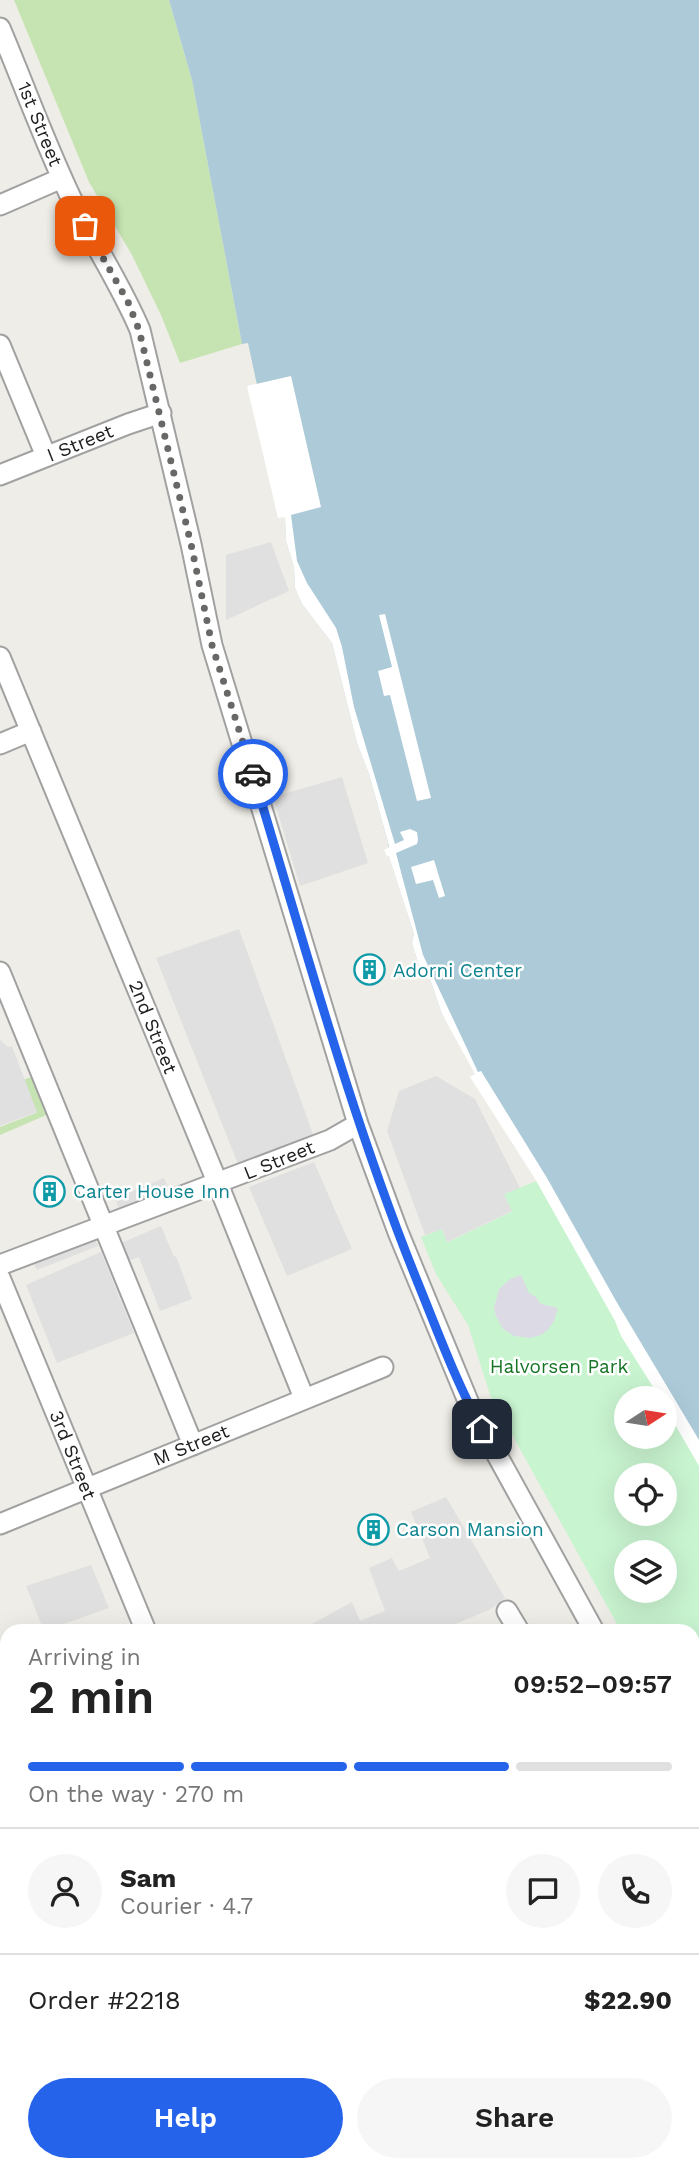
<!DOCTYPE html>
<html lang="en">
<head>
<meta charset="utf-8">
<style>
  body { margin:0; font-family:"Work Sans",sans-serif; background:#f6f6f6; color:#222; height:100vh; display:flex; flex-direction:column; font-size:26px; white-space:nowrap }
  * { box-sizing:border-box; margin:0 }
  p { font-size:23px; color:#767676 }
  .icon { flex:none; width:38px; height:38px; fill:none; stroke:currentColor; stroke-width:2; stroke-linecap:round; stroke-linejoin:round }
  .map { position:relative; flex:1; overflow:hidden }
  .side { position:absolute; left:0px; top:1624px; width:700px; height:548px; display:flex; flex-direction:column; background:#fff; border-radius:21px 21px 0 0; box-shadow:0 7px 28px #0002 }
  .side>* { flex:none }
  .needle { width:46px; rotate:78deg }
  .buttons { position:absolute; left:614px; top:1386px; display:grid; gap:14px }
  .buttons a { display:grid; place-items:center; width:63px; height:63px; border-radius:50%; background:#fff; box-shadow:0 7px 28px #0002; font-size:35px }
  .pin { position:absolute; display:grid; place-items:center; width:60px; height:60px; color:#fff; margin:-30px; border-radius:14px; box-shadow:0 4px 10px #0006 }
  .courier { position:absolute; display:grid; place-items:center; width:70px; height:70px; margin:-35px; border:5px solid #2563eb; border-radius:50%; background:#fff; color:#222; box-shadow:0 2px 9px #0007 }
  .overview em { font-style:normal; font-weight:600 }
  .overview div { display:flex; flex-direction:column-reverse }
  .overview { display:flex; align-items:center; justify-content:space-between; height:119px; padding:0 28px }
  h1 { font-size:46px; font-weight:600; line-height:52px }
  .bar { display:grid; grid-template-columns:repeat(4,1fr); gap:10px 7px; align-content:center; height:84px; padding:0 28px }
  .bar i { height:9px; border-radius:5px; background:#e0e0e0 }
  .bar .on { background:#2563eb }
  .bar p { grid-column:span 4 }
  .line { display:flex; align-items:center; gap:18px; padding:0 28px; border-top:2px solid #e0e0e0 }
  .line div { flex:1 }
  .round { display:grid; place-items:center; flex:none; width:74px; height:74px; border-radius:37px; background:#f6f6f6 }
  .action { display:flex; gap:14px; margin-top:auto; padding:14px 28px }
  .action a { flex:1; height:80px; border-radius:42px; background:#2563eb; color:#fff; font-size:28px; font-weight:600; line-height:80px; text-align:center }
  .action a+a { background:#f6f6f6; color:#222 }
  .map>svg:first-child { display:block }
  .grass { fill:#c6e4b2 }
  .park { fill:#c9f4d0; fill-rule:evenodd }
  .parking { fill:#e0e0e0 }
  .plaza { fill:#dcdbe5 }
  .water { fill:#accad8 }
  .pier { fill:#fff }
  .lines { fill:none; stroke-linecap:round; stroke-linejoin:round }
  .minor-casing { stroke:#a1a1a1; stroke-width:23 }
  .highway-casing { stroke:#ca375d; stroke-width:33 }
  .minor { stroke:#fff; stroke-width:19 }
  .highway { stroke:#df979e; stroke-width:30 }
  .done { stroke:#686866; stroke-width:7; stroke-dasharray:0 12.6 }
  .route { stroke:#2563eb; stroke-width:9 }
  .labels { text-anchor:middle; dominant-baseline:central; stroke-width:5; stroke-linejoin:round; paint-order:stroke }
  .street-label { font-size:19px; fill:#202020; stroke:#fff }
  .culture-label { font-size:19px; fill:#0d838f; stroke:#fff; text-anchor:start }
  .park-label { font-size:19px; fill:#177427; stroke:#fff }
</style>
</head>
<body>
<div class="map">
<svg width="699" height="2171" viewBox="0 0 699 2171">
  <rect width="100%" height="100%" fill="#efede7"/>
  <path class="grass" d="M14 0H169L192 80 242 344 180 363 161 315 132 255 89 182Z
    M36 1075 51 1113 0 1135V1127L36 1113 23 1080Z"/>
  <path class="park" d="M539 1180 660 1398H626V1437H665V1407L699 1465V1771L693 1760V1631H621L490 1395 468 1325 436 1274 421 1237 442 1229 448 1242 511 1212 504 1194ZM626 1475H665V1514H626ZM626 1552H665V1591H626Z"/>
  <path class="parking" d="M271 542 289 591 226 620V555Z
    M342 777 368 863 300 886 273 797Z
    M239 929 313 1134 238 1164 156 958Z
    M0 1040 8 1047 12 1046 37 1112 0 1126Z
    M436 1076 475 1099 520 1188 504 1194 512 1211 447 1242 442 1229 425 1235 387 1131 399 1091Z
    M314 1162 352 1249 287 1276 249 1187Z
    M164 1178 170 1191 120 1212 115 1198Z
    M161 1226 174 1257 176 1256 192 1299 160 1311 139 1257 128 1261 121 1243Z
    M93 1234 98 1246 37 1270 31 1258Z
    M101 1252 134 1333 57 1363 26 1285Z
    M446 1497 505 1598 491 1609 439 1631H303L312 1627V1624L352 1602 360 1621 385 1611 369 1568 392 1558 399 1571 430 1558 411 1512Z
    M91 1565 109 1608 44 1631 26 1586Z"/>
  <path class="plaza" d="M521 1275 529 1293 536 1297 541 1304 558 1308 554 1321 548 1330 541 1335 530 1338 514 1336 503 1329 496 1316 494 1308 499 1289 510 1279Z"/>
  <path class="water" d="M169 0H699V1455L442 1014 429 976 421 972 412 943 414 934 389 855 388 842 369 774 357 743 332 643 302 604 295 588 294 567 286 541 285 516 248 343 242 344 192 80Z"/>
  <path class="pier" d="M291 376 321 507 291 515 297 561 307 583 336 628 342 647 354 707 395 844 404 840 400 832 410 829 417 832 418 840 417 844 396 853 423 955 478 1072 481 1071 547 1178 616 1301 699 1440V1466L665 1407V1398H660L621 1336 615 1321 534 1177 470 1077 475 1074 442 1014 429 976 421 972 412 943 414 934 389 856H387L384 850 389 847 388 842 369 774 357 743 332 643 302 604 295 588 294 567 286 541 285 517 278 518 247 386Z
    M385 614 431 798 417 801 390 695 384 696 378 671 392 667 379 615Z
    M434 860 445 896 439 898 433 880 416 884 411 867Z"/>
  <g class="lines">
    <defs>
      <path id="minor" d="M0 28C25 87 47 149 75 206 96 248 122 287 140 330L191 544 212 645 358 1124 398 1232 470 1406 594 1631
        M0 205 62 178
        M0 345 46 456
        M0 475 128 424 161 413
        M0 657 218 1184 304 1398
        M0 744 31 731
        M0 972 193 1445
        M0 1265 330 1140 358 1124
        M0 1278 146 1631
        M0 1524 383 1367
        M507 1611 519 1631
        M0 1781 7 1778
        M693 1811 699 1822
        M693 1978 699 2005
        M693 2023 699 2022
        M0 2038 7 2035
        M248 2165 249 2171
        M369 2165 370 2171
        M491 2165 493 2171
        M609 2165 610 2171
        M99 2171 100 2165"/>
      <path id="highway" d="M0 1920 7 1937
        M133 2165 141 2171"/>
    </defs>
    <use href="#minor" class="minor-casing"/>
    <use href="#highway" class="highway-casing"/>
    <use href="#minor" class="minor"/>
    <use href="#highway" class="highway"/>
  </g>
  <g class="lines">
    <path class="done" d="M85 226 128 302 139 330 191 544 212 645 253 774"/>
    <path class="route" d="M253 774C305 946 352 1121 420 1288 439 1335 457 1384 482 1429"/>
  </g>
  <defs>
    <symbol id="building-ring" viewBox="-11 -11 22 22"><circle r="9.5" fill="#fff" stroke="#0f9aa8" stroke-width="1.5"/><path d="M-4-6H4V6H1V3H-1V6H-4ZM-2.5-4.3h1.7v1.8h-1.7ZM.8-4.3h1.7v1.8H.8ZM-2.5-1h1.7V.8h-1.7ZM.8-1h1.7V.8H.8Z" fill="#0f9aa8"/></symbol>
  </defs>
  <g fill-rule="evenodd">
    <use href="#building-ring" x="352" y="952" width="35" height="35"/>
    <use href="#building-ring" x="32" y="1174" width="35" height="35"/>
    <use href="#building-ring" x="356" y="1512" width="35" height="35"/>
  </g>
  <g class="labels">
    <g class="street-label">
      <text transform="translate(40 124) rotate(68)">1st Street</text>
      <text transform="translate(80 443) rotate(-22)">I Street</text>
      <text transform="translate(153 1027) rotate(68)">2nd Street</text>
      <text transform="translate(279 1160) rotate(-22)">L Street</text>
      <text transform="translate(191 1445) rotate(-22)">M Street</text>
      <text transform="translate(73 1455) rotate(68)">3rd Street</text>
    </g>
    <g class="culture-label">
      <text x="393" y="970">Adorni Center</text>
      <text x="73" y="1191">Carter House Inn</text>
      <text x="396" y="1529">Carson Mansion</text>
    </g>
    <g class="park-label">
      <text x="559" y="1366">Halvorsen Park</text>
    </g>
  </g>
</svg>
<div class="buttons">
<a><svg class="needle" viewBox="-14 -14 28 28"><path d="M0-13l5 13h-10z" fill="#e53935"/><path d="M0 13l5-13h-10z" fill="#767676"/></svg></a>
<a><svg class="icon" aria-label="locate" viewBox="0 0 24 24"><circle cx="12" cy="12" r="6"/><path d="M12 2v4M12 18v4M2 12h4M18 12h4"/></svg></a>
<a><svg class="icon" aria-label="layers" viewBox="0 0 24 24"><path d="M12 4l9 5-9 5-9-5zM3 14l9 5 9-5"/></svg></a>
</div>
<div class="pin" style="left:85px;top:226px;background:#ea580c"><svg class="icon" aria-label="bag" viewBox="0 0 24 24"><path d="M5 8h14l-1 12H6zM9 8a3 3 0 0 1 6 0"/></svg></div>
<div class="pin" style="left:482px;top:1429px;background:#1f2937"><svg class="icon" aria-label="home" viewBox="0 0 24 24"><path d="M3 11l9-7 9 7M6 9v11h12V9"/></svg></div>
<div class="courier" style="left:253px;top:774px"><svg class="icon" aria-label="car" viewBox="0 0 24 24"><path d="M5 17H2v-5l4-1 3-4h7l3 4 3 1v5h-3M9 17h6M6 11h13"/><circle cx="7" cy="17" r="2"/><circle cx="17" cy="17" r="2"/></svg></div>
<section class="side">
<div class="overview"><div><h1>2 min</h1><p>Arriving in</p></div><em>09:52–09:57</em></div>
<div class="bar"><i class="on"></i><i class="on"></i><i class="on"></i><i></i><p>On the way · 270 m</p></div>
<div class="line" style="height:126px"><a class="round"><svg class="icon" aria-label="person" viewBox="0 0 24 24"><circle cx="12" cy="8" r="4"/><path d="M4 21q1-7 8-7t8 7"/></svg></a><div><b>Sam</b><p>Courier · 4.7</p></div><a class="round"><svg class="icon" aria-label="chat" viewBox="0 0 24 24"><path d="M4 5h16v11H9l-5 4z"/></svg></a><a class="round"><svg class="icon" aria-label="phone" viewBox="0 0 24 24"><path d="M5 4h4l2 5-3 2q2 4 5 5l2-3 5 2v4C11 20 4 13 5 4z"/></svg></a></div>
<div class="line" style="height:91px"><div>Order #2218</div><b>$22.90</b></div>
<div class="action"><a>Help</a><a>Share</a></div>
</section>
</div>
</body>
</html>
